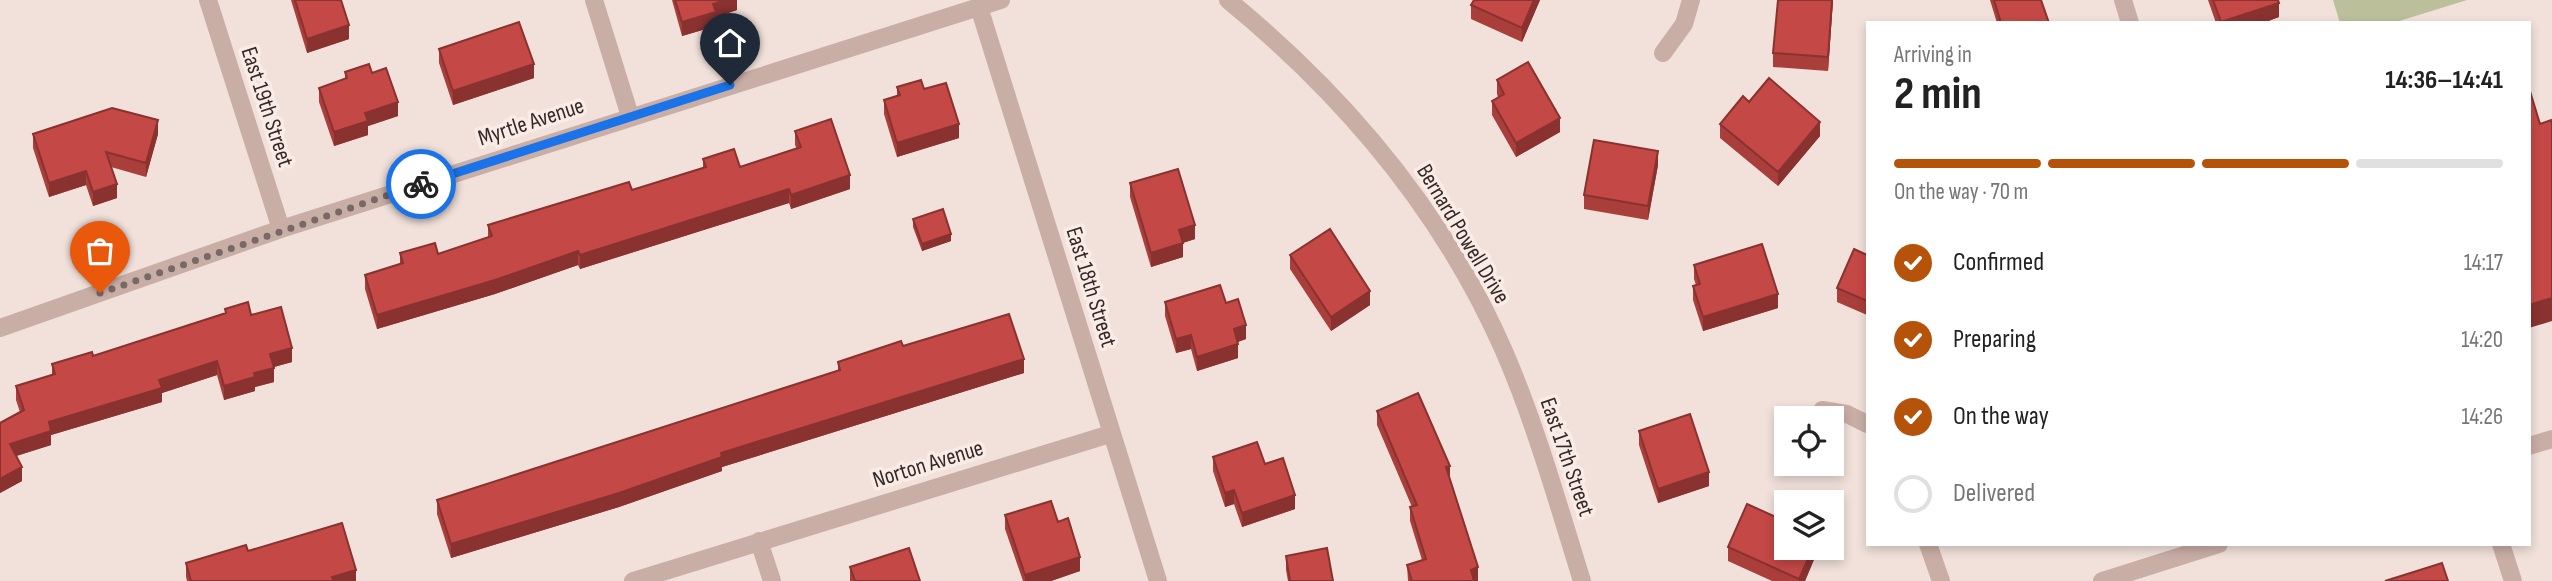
<!DOCTYPE html>
<html lang="en">
<head>
<meta charset="utf-8">
<style>
  body { margin:0; font-family:"Sofia Sans Condensed",sans-serif; background:#f2f2f2; color:#222; height:100vh; display:flex; flex-direction:column; font-size:26px; white-space:nowrap }
  * { box-sizing:border-box; margin:0 }
  p { font-size:23px; color:#767676 }
  .icon { flex:none; width:38px; height:38px; fill:none; stroke:currentColor; stroke-width:2; stroke-linecap:round; stroke-linejoin:round }
  .map { position:relative; flex:1; overflow:hidden }
  .sheet { position:absolute; left:1866px; top:21px; width:665px; height:525px; display:flex; flex-direction:column; background:#fff; border-radius:0px; box-shadow:0 4px 10px #0003 }
  .sheet>* { flex:none }
  .buttons { position:absolute; left:1774px; top:406px; display:grid; gap:14px }
  .buttons a { display:grid; place-items:center; width:70px; height:70px; border-radius:0px; background:#fff; box-shadow:0 4px 10px #0003; font-size:35px }
  .pin { position:absolute; display:grid; place-items:center; width:60px; height:60px; color:#fff; margin:-72px -30px; border-radius:50% 50% 50% 0; rotate:-45deg; box-shadow:0 0 7px #0007 }
  .pin .icon { rotate:45deg }
  .courier { position:absolute; display:grid; place-items:center; width:70px; height:70px; margin:-35px; border:5px solid #1a73e8; border-radius:50%; background:#fff; color:#222; box-shadow:0 2px 9px #0007 }
  .head em { font-style:normal; font-weight:700 }
  .head div { display:flex; flex-direction:column-reverse }
  .head { display:flex; align-items:center; justify-content:space-between; height:119px; padding:0 28px }
  h1 { font-size:46px; font-weight:700; line-height:52px }
  .bar { display:grid; grid-template-columns:repeat(4,1fr); gap:10px 7px; align-content:center; height:84px; padding:0 28px }
  .bar i { height:9px; border-radius:5px; background:#e0e0e0 }
  .bar .on { background:#b45309 }
  .bar p { grid-column:span 4 }
  ol { padding:0 28px; list-style:none }
  li { display:flex; align-items:center; gap:21px; height:77px }
  li p { margin-inline-start:auto }
  li .icon { padding:7px; border-radius:50%; background:#b45309; color:#fff; stroke-width:4 }
  li:last-child { color:#767676 }
  li i { width:38px; height:38px; border:4px solid #e0e0e0; border-radius:50% }
  .map>svg:first-child { display:block }
  .green { fill:#bbbf9a }
  .lines { fill:none; stroke-linecap:round; stroke-linejoin:round }
  .minor { stroke:#c9aea6; stroke-width:18 }
  .tertiary { stroke:#c9aea6; stroke-width:18 }
  .wall { fill:#a93e3b }
  .shaded-wall { fill:#893230 }
  .building { fill:#c44845; stroke:#893230; stroke-width:2 }
  .done { stroke:#776966; stroke-width:7; stroke-dasharray:0 12.6 }
  .route { stroke:#1a73e8; stroke-width:9 }
  .labels { text-anchor:middle; dominant-baseline:central; stroke-width:7; stroke-linejoin:round; paint-order:stroke }
  .street-label { font-size:23px; fill:#352827; stroke:#f9ece6 }
</style>
</head>
<body>
<div class="map">
<svg width="2552" height="581" viewBox="0 0 2552 581">
  <rect width="100%" height="100%" fill="#f1e1da"/>
  <path class="green" d="M2333 0H2467L2393 23H2340Z"/>
  <g class="lines">
    <path class="minor" d="M208 0 281 229
      M594 0 630 116
      M2123 0 2130 23
      M979 7 1158 581
      M1663 53 1684 24 1691 0
      M0 328 281 229 1001 0
      M1822 410 1847 414 1867 424
      M759 541 772 581
      M1928 544 1941 581
      M2501 544 2513 581
      M633 581 1110 434"/>
    <path class="tertiary" d="M1228 0C1344 95 1443 212 1504 351 1536 425 1558 504 1582 581
      M2529 446 2552 439
      M2102 581 2219 544"/>
  </g>
  <path class="wall" d="M291 0H341L349 39 307 53Z
    M672 0H737V10L716 17V26L682 36Z
    M1540 0 1522 42 1471 19V5Z
    M1778 0H1833L1828 71 1773 67V53Z
    M1990 0H2041L2049 23H1997Z
    M2208 0H2278L2279 17 2263 23H2216Z
    M439 49 534 78 453 105 439 63Z
    M345 72 372 73 398 116 368 126V135L334 146 319 102V88L345 79Z
    M1497 80 1560 132 1516 157 1492 115V101L1498 97 1497 94Z
    M897 87 959 138 897 157 884 114V100L897 96Z
    M1720 124 1820 136 1778 186 1720 138Z
    M795 131 850 189 791 209 789 203 580 269 578 265 495 294 377 329 365 289V275L400 264V253L438 254 488 238V225L632 190 703 168V159L740 167 797 149 795 145Z
    M33 134H158L146 177 111 167 117 198 93 206 86 185 49 197 33 148Z
    M1658 165 1648 220 1584 209V195Z
    M1130 183 1195 239 1183 243V257L1151 267 1130 197Z
    M913 219 951 241 922 251 913 227Z
    M1290 255 1370 305 1331 331 1290 269Z
    M1867 255V315L1837 302V288Z
    M1694 265 1778 308 1703 331 1693 300V286L1696 285 1694 279Z
    M1165 302 1226 303 1246 339 1238 342V358L1197 371 1191 349 1176 353 1165 316Z
    M225 309 251 315 292 362 274 367V382L255 387V391L224 400 217 375 162 393V402L51 435V445L16 456 22 481 0 493 20 412 16 400V386L52 375V364L93 356 225 313Z
    M903 346 1024 373 722 467V471L619 507 451 558 437 514V500L838 371V362Z
    M1377 411 1450 479 1478 581H1408L1407 565 1422 560 1410 521V507H1412L1377 425Z
    M1639 431 1709 486 1658 503 1639 445Z
    M1213 457 1265 464 1295 509 1242 527 1234 504 1225 507 1213 471Z
    M1005 515 1080 571 1051 581H1023L1005 529Z
    M1728 547 1818 548V550L1805 581H1772L1728 561Z
    M248 551 356 581H187L186 577V563Z
    M1286 556 1333 581H1288L1286 570Z
    M850 567 920 581H850Z"/>
  <path class="shaded-wall" d="M725 0H737V10L716 17V26L682 36V22L713 4Z
    M1534 0H1540L1522 42V28Z
    M1832 0H1833L1828 71V57Z
    M2279 3V17L2263 23H2221Z
    M349 25V39L307 53V39Z
    M534 64V78L453 105V91Z
    M398 102V116L368 126V135L334 146V132L365 113Z
    M1560 118V132L1516 157V143Z
    M158 120V134L146 177V163Z
    M1820 122V136L1778 186V172Z
    M959 124V138L897 157V143Z
    M1658 151V165L1648 220V206Z
    M86 171V185L49 197V183Z
    M850 175V189L791 209V195Z
    M117 184V198L93 206V192Z
    M789 189V203L580 269V255Z
    M1195 225V239L1179 244V230Z
    M951 234V241L922 251V244Z
    M1183 243V257L1151 267V253Z
    M578 251V265L495 294 377 329V315Z
    M1370 291V305L1331 331V317Z
    M1778 294V308L1703 331V317Z
    M2552 298V321L2529 328V305Z
    M1246 325V339L1234 343V329Z
    M1191 335V349L1176 353V339Z
    M1238 344V358L1197 371V357Z
    M292 348V362L270 368V354Z
    M1024 359V373L722 467V471L619 507 451 558V544L721 453Z
    M217 361V375L162 393V402L51 435V445L10 458V444L49 422 159 380Z
    M274 368V382L255 387V391L224 400V386L254 373Z
    M1450 466V480L1446 467Z
    M22 467V481L0 493V479Z
    M1709 472V486L1658 503V489Z
    M1234 490V504L1225 507V493Z
    M1295 495V509L1242 527V513Z
    M1813 548H1818V550L1805 581H1799Z
    M1080 557V571L1051 581H1025V575Z
    M1478 567V581H1471V570Z
    M356 570V581H332V577Z"/>
  <path class="building" d="M295 0H341L349 25 307 39Z
    M675 0H725L713 4 716 12 682 22Z
    M1474 0H1534L1522 28 1471 5Z
    M1778 0H1832L1828 57 1773 53Z
    M1994 0H2041L2049 23H2001Z
    M2213 0H2278L2279 3 2221 22Z
    M519 22 534 64 453 91 439 49Z
    M1528 62 1560 118 1516 143 1492 101 1504 94 1497 80Z
    M369 64 372 73 386 68 398 102 365 113 368 121 334 132 319 88 347 78 345 72Z
    M1769 78 1820 122 1778 172 1720 124 1743 96 1749 102Z
    M921 80 924 89 946 83 959 124 897 143 884 100 900 95 897 87Z
    M2529 88 2540 124 2551 120 2552 124V298L2529 305Z
    M112 108 158 120 146 163 106 152 117 184 93 192 86 171 49 183 33 134Z
    M831 119 850 175 791 195 789 189 580 255 578 251 495 280 377 315 365 275 403 263 400 253 435 243 438 254 492 236 488 225 629 182 632 190 706 167 703 159 734 149 740 167 801 147 795 131Z
    M1594 140 1658 151 1648 206 1584 195Z
    M1178 169 1195 225 1179 230 1183 243 1151 253 1130 183Z
    M943 209 951 234 922 244 913 219Z
    M1330 229 1370 291 1331 317 1290 255Z
    M1762 244 1778 294 1703 317 1693 286 1700 284 1694 265Z
    M1854 249 1867 255V301L1837 288Z
    M1220 285 1226 303 1238 299 1246 325 1234 329 1238 344 1197 357 1191 335 1176 339 1165 302Z
    M248 302 251 315 281 307 292 348 270 354 274 368 254 373 255 377 224 386 217 361 159 380 162 388 49 422 51 431 10 444 22 467 0 479V423L24 410 16 386 55 374 52 364 92 352 93 356 226 313 225 309Z
    M1009 314 1024 359 721 453 722 457 619 493 451 544 437 500 840 370 838 362 901 341 903 346Z
    M1418 393 1450 466 1446 467 1478 567 1471 570 1474 581H1412L1407 565 1426 559 1410 507 1417 505 1377 411Z
    M1690 414 1709 472 1658 489 1639 431Z
    M1257 442 1265 464 1283 458 1295 495 1242 513 1234 490 1225 493 1213 457Z
    M1051 501 1058 522 1068 518 1080 557 1025 575 1005 515Z
    M1747 504 1787 522V548H1813L1799 579 1728 547Z
    M342 523 356 570 332 577 334 581H191L186 563 246 545 248 551Z
    M909 548 920 581H855L850 567Z
    M1327 548 1333 581H1290L1286 556Z
    M2442 563 2448 581H2385Z"/>
  <g class="lines">
    <path class="done" d="M100 293 421 184"/>
    <path class="route" d="M421 184 730 85"/>
  </g>
  <g class="labels">
    <g class="street-label">
      <text transform="translate(267 107) rotate(72)">East 19th Street</text>
      <text transform="translate(531 122) rotate(-18)">Myrtle Avenue</text>
      <text transform="translate(1463 234) rotate(59)">Bernard Powell Drive</text>
      <text transform="translate(1091 287) rotate(73)">East 18th Street</text>
      <text transform="translate(1567 457) rotate(71)">East 17th Street</text>
      <text transform="translate(928 464) rotate(-17)">Norton Avenue</text>
    </g>
  </g>
</svg>
<div class="buttons">
<a><svg class="icon" aria-label="locate" viewBox="0 0 24 24"><circle cx="12" cy="12" r="6"/><path d="M12 2v4M12 18v4M2 12h4M18 12h4"/></svg></a>
<a><svg class="icon" aria-label="layers" viewBox="0 0 24 24"><path d="M12 4l9 5-9 5-9-5zM3 14l9 5 9-5"/></svg></a>
</div>
<div class="pin" style="left:100px;top:293px;background:#ea580c"><svg class="icon" aria-label="bag" viewBox="0 0 24 24"><path d="M5 8h14l-1 12H6zM9 8a3 3 0 0 1 6 0"/></svg></div>
<div class="pin" style="left:730px;top:85px;background:#1f2937"><svg class="icon" aria-label="home" viewBox="0 0 24 24"><path d="M3 11l9-7 9 7M6 9v11h12V9"/></svg></div>
<div class="courier" style="left:421px;top:184px"><svg class="icon" aria-label="bike" viewBox="0 0 24 24"><circle cx="6" cy="16" r="4"/><circle cx="18" cy="16" r="4"/><path d="M6 16l4-8h5l3 8M10 8l3 8H6M13 5h3"/></svg></div>
<section class="sheet">
<div class="head"><div><h1>2 min</h1><p>Arriving in</p></div><em>14:36–14:41</em></div>
<div class="bar"><i class="on"></i><i class="on"></i><i class="on"></i><i></i><p>On the way · 70 m</p></div>
<ol>
<li><svg class="icon" aria-label="check" viewBox="0 0 24 24"><path d="M5 12l5 5 9-10"/></svg>Confirmed<p>14:17</p></li>
<li><svg class="icon" aria-label="check" viewBox="0 0 24 24"><path d="M5 12l5 5 9-10"/></svg>Preparing<p>14:20</p></li>
<li><svg class="icon" aria-label="check" viewBox="0 0 24 24"><path d="M5 12l5 5 9-10"/></svg>On the way<p>14:26</p></li>
<li><i></i>Delivered</li>
</ol>
</section>
</div>
</body>
</html>
